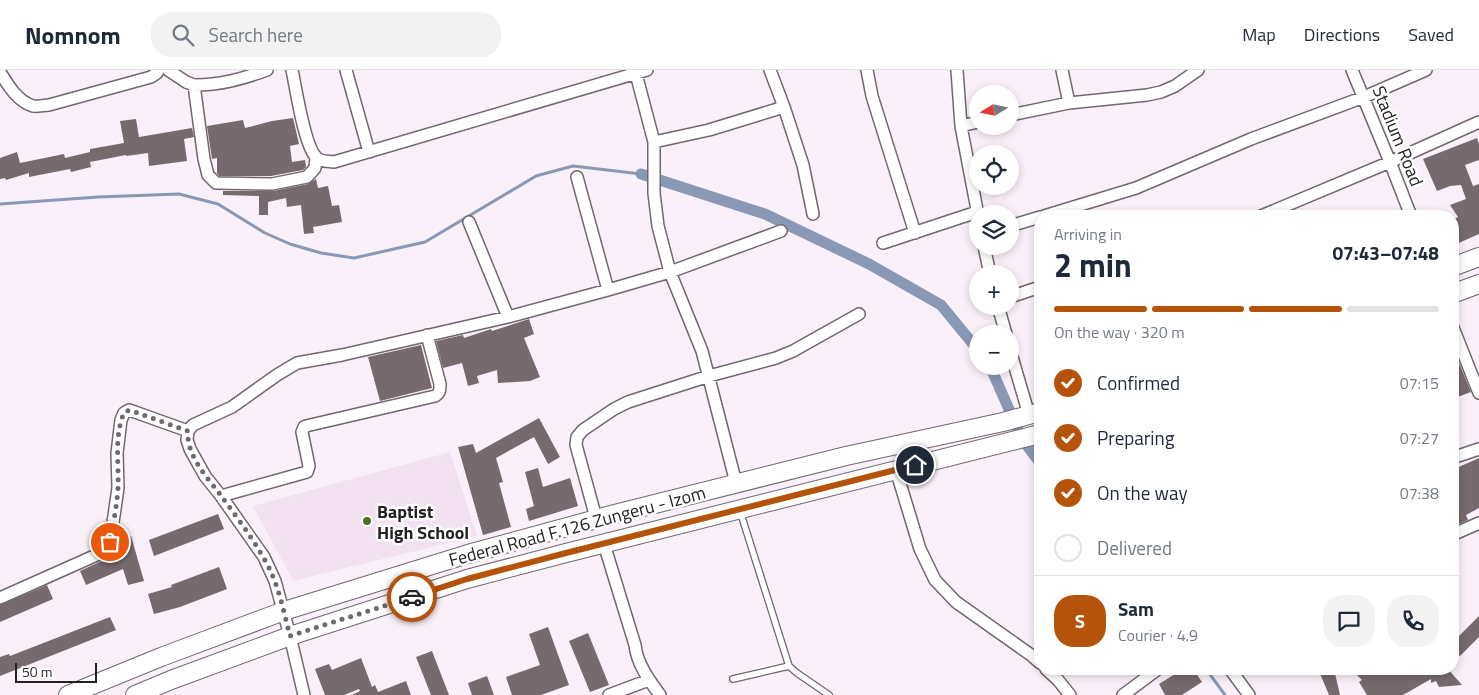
<!DOCTYPE html>
<html lang="en">
<head>
<meta charset="utf-8">
<style>
  body { margin:0; font-family:"Titillium Web",sans-serif; background:#f2f2f3; color:#1f2937; height:100vh; display:flex; flex-direction:column; font-size:19px; white-space:nowrap }
  * { box-sizing:border-box; margin:0 }
  p { font-size:16px; color:#747a83 }
  .icon { flex:none; width:28px; height:28px; fill:none; stroke:currentColor; stroke-width:2; stroke-linecap:round; stroke-linejoin:round }
  .map { position:relative; flex:1; overflow:hidden }
  .side { position:absolute; left:1034px; top:140px; width:425px; height:465px; display:flex; flex-direction:column; background:#fff; border-radius:20px; box-shadow:0 2px 8px #0003 }
  .side>* { flex:none }
  .needle { width:32px; rotate:260deg }
  .controls { position:absolute; left:969px; top:15px; display:grid; gap:10px }
  .controls a { display:grid; place-items:center; width:50px; height:50px; border-radius:50%; background:#fff; box-shadow:0 2px 8px #0003; font-size:25px }
  .scale { position:absolute; left:15px; bottom:12px; width:82px; box-sizing:border-box; padding-left:5px; border:2px solid #242124; border-top:0; font-size:14px; line-height:18px; white-space:nowrap; color:#242124; -webkit-text-stroke:4px #fff; paint-order:stroke }
  .pin { position:absolute; display:grid; place-items:center; width:42px; height:42px; color:#fff; margin:-21px; border:2px solid #fff; border-radius:50%; box-shadow:0 1px 5px #0007 }
  .courier { position:absolute; display:grid; place-items:center; width:50px; height:50px; margin:-25px; border:4px solid #b45309; border-radius:50%; background:#fff; color:#222; box-shadow:0 1px 6px #0007 }
  .summary em { font-style:normal; font-weight:700 }
  .summary div { display:flex; flex-direction:column-reverse }
  .summary { display:flex; align-items:center; justify-content:space-between; height:85px; padding:0 20px }
  h1 { font-size:32px; font-weight:700; line-height:38px }
  .bar { display:grid; grid-template-columns:repeat(4,1fr); gap:8px 5px; align-content:center; height:60px; padding:0 20px }
  .bar i { height:6px; border-radius:4px; background:#e0e1e3 }
  .bar .selected { background:#b45309 }
  .bar p { grid-column:span 4 }
  .line { display:flex; align-items:center; gap:12px; padding:0 20px; border-top:1px solid #e0e1e3 }
  .line div { flex:1 }
  .round { display:grid; place-items:center; flex:none; width:52px; height:52px; border-radius:20px; background:#f2f2f3 }
  ol { padding:0 20px; list-style:none }
  li { display:flex; align-items:center; gap:15px; height:55px }
  li p { margin-inline-start:auto }
  li .icon { padding:5px; border-radius:50%; background:#b45309; color:#fff; stroke-width:4 }
  li:last-child { color:#747a83 }
  li i { width:28px; height:28px; border:2px solid #e0e1e3; border-radius:50% }
  header { display:flex; align-items:center; gap:30px; box-sizing:border-box; height:70px; padding:0 25px; background:#fff; border-bottom:1px solid #e0e1e3 }
  header strong { font-size:24px }
  nav { display:flex; gap:28px; margin-inline-start:auto; font-size:18px }
  .search { width:350px; height:45px; background:#f2f2f3; display:flex; align-items:center; gap:12px; box-sizing:border-box; padding:0 18px; border-radius:20px; color:#747a83; font-size:19px }
  .map>svg:first-child { display:block }
  .built { fill:#f2e2f1 }
  .lines { fill:none; stroke-linecap:round; stroke-linejoin:round }
  .stream { stroke:#8998b5; stroke-width:3 }
  .canal { stroke:#8998b5; stroke-width:11 }
  .building { fill:#776a6e }
  .service-casing { stroke:#70676f; stroke-width:8 }
  .minor-casing { stroke:#70676f; stroke-width:14 }
  .primary-casing { stroke:#70676f; stroke-width:20 }
  .service { stroke:#fff; stroke-width:5.5 }
  .minor { stroke:#fff; stroke-width:11 }
  .primary { stroke:#fff; stroke-width:18 }
  .done { stroke:#6f696f; stroke-width:5; stroke-dasharray:0 9 }
  .route { stroke:#b45309; stroke-width:6 }
  .poi-dot { fill:#516e22; stroke:#fff; stroke-width:2 }
  .labels { text-anchor:middle; dominant-baseline:central; stroke-width:5; stroke-linejoin:round; paint-order:stroke }
  .street-label { font-size:18px; fill:#242124; stroke:#fff }
  .poi-label { font-size:18px; font-weight:bold; fill:#242124; stroke:#fff; text-anchor:start }
</style>
</head>
<body>
<header>
<strong>Nomnom</strong>
<div class="search"><svg class="icon" aria-label="search" viewBox="0 0 24 24"><circle cx="10" cy="10" r="6"/><path d="M15 15l6 6"/></svg>Search here</div>
<nav><a>Map</a><a>Directions</a><a>Saved</a></nav>
</header>
<div class="map">
<svg width="1479" height="625" viewBox="0 0 1479 625">
  <rect width="100%" height="100%" fill="#faf0f9"/>
  <path class="built" d="M450 382 477 466 293 511 253 436Z"/>
  <g class="lines">
    <path class="stream" d="M0 134 98 127 179 124 218 134 265 163 290 174 321 183 354 188 425 172 536 106 573 96 641 104
      M1206 599 1225 625"/>
    <path class="canal" d="M641 104 765 144 869 194 941 235 978 280
      M990 296 1022 369 1040 393"/>
  </g>
  <path class="building" d="M293 48 299 74 290 76 292 92 305 90 306 97 303 100 271 106H219L217 103V88L212 89 207 56 243 50 245 58 272 51Z
    M136 49 139 67 192 58 194 67 184 69 187 91 149 96 148 83 126 86V85L90 92 91 97 71 102 70 99 29 107V103L6 110 5 108 0 109V88L17 82 20 93 64 84 65 88 90 82V79L124 73 120 51Z
    M1477 68 1479 74V90L1465 95 1473 116 1479 114V164L1452 176V150L1458 147 1450 135 1466 129 1461 115 1450 116 1437 121 1423 89Z
    M316 109 318 118 328 116 332 136 339 135 342 152 313 157 314 163 304 164 301 135 287 137 286 128 268 132V145H259V126L223 125V121H273L308 114Z
    M529 249 534 264 524 268 540 307 530 311 498 313 497 300 477 306 479 313 468 316 462 293 443 298 436 271 463 265 464 268 491 259 492 261Z
    M421 275 432 318 380 331 368 287Z
    M1457 288 1471 322 1452 329V290Z
    M539 348 560 387 548 394 534 367 496 388 503 412 499 413 511 457 483 465 458 377 473 374 476 383Z
    M1479 388V438L1466 445 1468 450 1452 457V400Z
    M538 398 543 417 570 408 578 436 529 451 526 439 534 436 525 402Z
    M218 444 224 459 154 486 149 470Z
    M131 466 144 511 128 515 123 499 86 515 80 501 119 483 117 476 118 470Z
    M219 497 227 519 180 537 154 544 148 524 172 517 171 515Z
    M47 515 53 529 0 552V535Z
    M1479 546V567L1460 586 1452 579V573Z
    M110 547 116 560 0 606V587L9 584 10 586Z
    M548 557 569 615 541 625H512L506 607 540 595 529 564Z
    M588 563 609 615 590 622 569 571Z
    M432 581 449 625H431L416 587Z
    M361 588 372 617 375 615 378 622 406 611 411 625H352L360 621 359 619 344 625H325L315 599 329 594 332 600Z
    M1172 599H1193L1202 612 1182 625H1165L1159 614 1175 604Z
    M1318 599H1334L1340 625H1329Z
    M1351 599H1449H1448L1462 615 1439 617 1436 611 1431 613V609L1403 625H1367L1359 612 1362 610Z
    M487 606 494 625H472L468 613Z"/>
  <g class="lines">
    <defs>
      <path id="service" d="M740 441 789 596 797 603 829 625
        M733 609 789 596"/>
      <path id="minor" d="M168 0 186 12 194 15
        M267 0C242 9 221 15 194 15L204 89 208 105 216 113 272 114 307 107 315 98 316 87
        M292 0C296 18 304 75 316 87 320 92 328 91 334 92L647 0
        M346 0 369 82
        M635 0 654 72V123L658 156 670 202 702 281 736 413
        M770 0 784 37 803 95 813 144
        M867 0 872 26 915 163
        M957 0 961 56 978 145
        M1062 0 1069 33
        M1352 0 1390 92 1411 146
        M0 2C8 15 17 31 33 36 38 37 44 35 49 35L151 7 157 3 158 0
        M1010 45 1069 33 1147 25 1161 22 1175 16 1198 0
        M961 56 978 52
        M654 72 709 60 784 37
        M577 107 608 220
        M1044 146 1136 118 1251 69 1364 27 1426 0
        M1261 146 1390 92 1479 52
        M469 152 508 247
        M1010 156 1040 147
        M883 173 977 142
        M984 176 990 204
        M1010 227 1040 217
        M998 236 1006 264
        M1452 255 1479 323
        M1010 280 1029 345
        M1452 388 1479 379
        M896 400 920 479 935 510 956 532 1031 585 1040 593
        M221 426 307 402 309 396 302 362 304 357 306 356 435 326C440 323 440 320 440 314L427 265
        M596 448 576 375 577 367 583 360 614 339 628 332 709 306 776 288 793 281 859 244
        M1452 465 1479 453
        M604 474 635 575C637 594 649 610 660 625
        M0 528 101 483 106 478 110 473 118 418 117 383 121 350 124 343 129 340 135 342 188 361
        M1046 599 1058 610 1070 625
        M1230 599 1249 625
        M304 625 290 566 275 511 264 487 221 426 205 406 190 379 187 370 188 361 193 355 232 337 277 305 297 293 342 285 508 247 608 220 670 202 781 161
        M609 625 649 610
        M1123 625 1158 599"/>
      <path id="primary" d="M1452 197 1479 187
        M1452 224 1479 214
        M68 625 161 587 284 541 468 484 611 445 846 386 1003 352 1040 342
        M135 625 171 610 290 566 467 509 566 483 1040 364"/>
    </defs>
    <use href="#service" class="service-casing"/>
    <use href="#minor" class="minor-casing"/>
    <use href="#primary" class="primary-casing"/>
    <use href="#service" class="service"/>
    <use href="#minor" class="minor"/>
    <use href="#primary" class="primary"/>
  </g>
  <g class="lines">
    <path class="done" d="M110 472C113 454 117 436 118 418 119 393 114 366 124 343L129 340 135 342 188 361C186 386 208 408 222 427 236 446 251 466 263 487 278 511 283 539 290 566L412 527"/>
    <path class="route" d="M412 527 467 509 566 483 915 395"/>
  </g>
  <circle class="poi-dot" cx="367" cy="451" r="5"/>
  <g class="labels">
    <g class="street-label">
      <text transform="translate(1398 66) rotate(68)">Stadium Road</text>
      <text transform="translate(577 456) rotate(-15)">Federal Road F.126 Zungeru - Izom</text>
    </g>
    <g class="poi-label">
      <text x="377" y="441">Baptist<tspan x="377" dy="21">High School</tspan></text>
    </g>
  </g>
</svg>
<div class="controls">
<a><svg class="needle" viewBox="-14 -14 28 28"><path d="M0-13l5 13h-10z" fill="#e53935"/><path d="M0 13l5-13h-10z" fill="#747a83"/></svg></a>
<a><svg class="icon" aria-label="locate" viewBox="0 0 24 24"><circle cx="12" cy="12" r="6"/><path d="M12 2v4M12 18v4M2 12h4M18 12h4"/></svg></a>
<a><svg class="icon" aria-label="layers" viewBox="0 0 24 24"><path d="M12 4l9 5-9 5-9-5zM3 14l9 5 9-5"/></svg></a>
<a>+</a>
<a>−</a>
</div>
<div class="scale">50 m</div>
<div class="pin" style="left:110px;top:472px;background:#ea580c"><svg class="icon" aria-label="bag" viewBox="0 0 24 24"><path d="M5 8h14l-1 12H6zM9 8a3 3 0 0 1 6 0"/></svg></div>
<div class="pin" style="left:915px;top:395px;background:#1f2937"><svg class="icon" aria-label="home" viewBox="0 0 24 24"><path d="M3 11l9-7 9 7M6 9v11h12V9"/></svg></div>
<div class="courier" style="left:412px;top:527px"><svg class="icon" aria-label="car" viewBox="0 0 24 24"><path d="M5 17H2v-5l4-1 3-4h7l3 4 3 1v5h-3M9 17h6M6 11h13"/><circle cx="7" cy="17" r="2"/><circle cx="17" cy="17" r="2"/></svg></div>
<section class="side">
<div class="summary"><div><h1>2 min</h1><p>Arriving in</p></div><em>07:43–07:48</em></div>
<div class="bar"><i class="selected"></i><i class="selected"></i><i class="selected"></i><i></i><p>On the way · 320 m</p></div>
<ol>
<li><svg class="icon" aria-label="check" viewBox="0 0 24 24"><path d="M5 12l5 5 9-10"/></svg>Confirmed<p>07:15</p></li>
<li><svg class="icon" aria-label="check" viewBox="0 0 24 24"><path d="M5 12l5 5 9-10"/></svg>Preparing<p>07:27</p></li>
<li><svg class="icon" aria-label="check" viewBox="0 0 24 24"><path d="M5 12l5 5 9-10"/></svg>On the way<p>07:38</p></li>
<li><i></i>Delivered</li>
</ol>
<div class="line" style="height:90px"><b class="round" style="background:#b45309;color:#fff">S</b><div><b>Sam</b><p>Courier · 4.9</p></div><a class="round"><svg class="icon" aria-label="chat" viewBox="0 0 24 24"><path d="M4 5h16v11H9l-5 4z"/></svg></a><a class="round"><svg class="icon" aria-label="phone" viewBox="0 0 24 24"><path d="M5 4h4l2 5-3 2q2 4 5 5l2-3 5 2v4C11 20 4 13 5 4z"/></svg></a></div>
</section>
</div>
</body>
</html>
